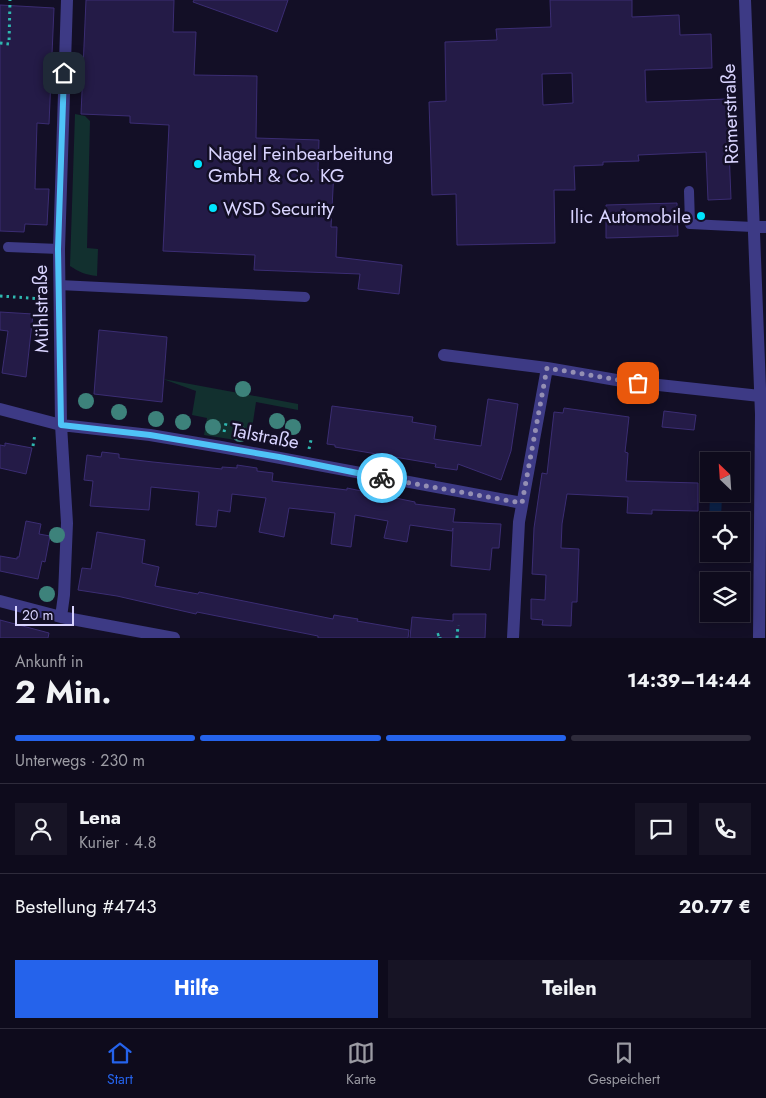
<!DOCTYPE html>
<html lang="de">
<head>
<meta charset="utf-8">
<style>
  body { margin:0; font-family:Jost,sans-serif; background:#171425; color:#f1f3f6; height:100vh; display:flex; flex-direction:column; font-size:19px; white-space:nowrap }
  * { box-sizing:border-box; margin:0 }
  p { font-size:16px; color:#9b9ba3 }
  .icon { flex:none; width:28px; height:28px; fill:none; stroke:currentColor; stroke-width:2; stroke-linecap:round; stroke-linejoin:round }
  .map { position:relative; height:638px; overflow:hidden }
  .sheet { display:flex; flex-direction:column; background:#0e0b1c; flex:1 }
  .sheet>* { flex:none }
  .needle { width:32px; rotate:335deg }
  .buttons { position:absolute; left:700px; top:452px; display:grid; gap:10px }
  .buttons a { display:grid; place-items:center; width:50px; height:50px; border-radius:0px; background:#0e0b1c; box-shadow:0 2px 12px #0003,0 0 0 1px #2e2b3b; font-size:25px }
  .scale { position:absolute; left:15px; bottom:12px; width:59px; box-sizing:border-box; padding-left:5px; border:2px solid #d9d4ff; border-top:0; font-size:14px; line-height:18px; white-space:nowrap; color:#d9d4ff; -webkit-text-stroke:4px #130f26; paint-order:stroke }
  .pin { position:absolute; display:grid; place-items:center; width:42px; height:42px; color:#fff; margin:-21px; border-radius:10px; box-shadow:0 2px 8px #0006 }
  .courier { position:absolute; display:grid; place-items:center; width:50px; height:50px; margin:-25px; border:4px solid #4fc3f7; border-radius:50%; background:#fff; color:#222; box-shadow:0 1px 6px #0007 }
  .overview em { font-style:normal; font-weight:700 }
  .overview div { display:flex; flex-direction:column-reverse }
  .overview { display:flex; align-items:center; justify-content:space-between; height:85px; padding:0 15px }
  h1 { font-size:32px; font-weight:700; line-height:38px }
  .bar { display:grid; grid-template-columns:repeat(4,1fr); gap:8px 5px; align-content:center; height:60px; padding:0 15px }
  .bar i { height:6px; border-radius:4px; background:#2e2b3b }
  .bar .active { background:#2563eb }
  .bar p { grid-column:span 4 }
  .line { display:flex; align-items:center; gap:12px; padding:0 15px; border-top:1px solid #2e2b3b }
  .line div { flex:1 }
  .round { display:grid; place-items:center; flex:none; width:52px; height:52px; border-radius:0px; background:#171425 }
  .action { display:flex; gap:10px; margin-top:auto; padding:10px 15px }
  .action a { flex:1; height:58px; border-radius:0px; background:#2563eb; color:#fff; font-size:20px; font-weight:700; line-height:58px; text-align:center }
  .action a+a { background:#171425; color:#f1f3f6 }
  .tabs { display:flex; justify-content:space-around; align-items:center; height:70px; border-top:1px solid #2e2b3b; background:#0e0b1c; font-size:14px; color:#9b9ba3 }
  .tabs a { display:grid; justify-items:center; gap:2px }
  .tabs .active { color:#2563eb }
  .map>svg:first-child { display:block }
  .green { fill:#12302f }
  .water { fill:#0c2248 }
  .building { fill:#241b47; stroke:#3b2d73; fill-rule:evenodd }
  .lines { fill:none; stroke-linecap:round; stroke-linejoin:round }
  .path { stroke:#2fb8b0; stroke-width:3; stroke-dasharray:2.5 4; stroke-linecap:butt }
  .lane { stroke:#3d3a85; stroke-width:10 }
  .street { stroke:#3d3a85; stroke-width:12 }
  .tree { fill:#3d827b }
  .done { stroke:#948fb3; stroke-width:5; stroke-dasharray:0 9 }
  .route { stroke:#4fc3f7; stroke-width:6 }
  .poi-dot { fill:#00e5ff; stroke:#130f26; stroke-width:2 }
  .labels { text-anchor:middle; dominant-baseline:central; stroke-width:5; stroke-linejoin:round; paint-order:stroke }
  .street-label { font-size:19px; fill:#d9d4ff; stroke:#130f26 }
  .poi-label { font-size:19px; fill:#d9d4ff; stroke:#130f26; text-anchor:start }
</style>
</head>
<body>
<div class="map">
<svg width="766" height="638" viewBox="0 0 766 638">
  <rect width="100%" height="100%" fill="#130f26"/>
  <path class="green" d="M75 114 85 116 90 121 87 248 98 249 97 276C86 275 79 272 70 266Z
    M163 379 298 404V410L256 402 253 422 242 441 204 435 207 418 192 415 196 391Z"/>
  <path class="water" d="M710 494H722L721 521H709Z"/>
  <path class="building" d="M86 0H174L173 32H196L194 75 257 76 256 138 319 140 318 170H334L331 227H337L336 257 402 265 399 294 358 289 360 274 254 270 255 255 163 251 169 125 130 123V116L81 114Z
    M194 0H288L277 32 193 2Z
    M550 0H632V17L679 15 680 35 711 34 712 68 645 70 646 102 727 99 731 199 708 200 706 152 638 155 639 161 603 162V165L574 166 575 190H554L555 243 457 245 456 194 432 195 429 102 446 101 445 42 497 40 496 29 551 27ZM572 73 573 103 543 105 542 74Z
    M0 5 54 8 49 124 37 123 35 189H49L47 225 25 224 24 232 0 231Z
    M677 203 678 236 606 238V205Z
    M0 312 33 314 26 377 2 373 8 331 0 330Z
    M99 330 167 337 162 402 94 394Z
    M488 399 518 404 511 451 501 480 458 464 457 470 435 467 436 464 335 447V445L327 444 332 406 413 417 412 422 436 426 434 439 481 446Z
    M564 408 629 417 625 452 628 453 626 481 698 483V511L652 510V514L627 513 628 497 567 494 562 524 561 548 579 549 577 602H572L571 626 542 625 543 620 531 619V599L545 600 546 575 532 574 534 528 542 473 547 474 554 412 563 413Z
    M664 411 696 415 694 430 662 427Z
    M5 443 32 448 26 474 0 468V445L5 446Z
    M102 452 119 454V458L153 462 222 469V467L237 468V465L257 468V471L273 473 272 481 347 490V488L415 502V504L455 509 453 522 501 524 499 548H492L490 570 451 566 453 528 452 531 410 525 407 542 384 538 388 521 355 515 351 547 331 544 335 513 289 508 284 537 259 532 266 498 232 494 230 512 218 510 216 527 196 525 199 492 151 487 149 510 90 506 93 481 84 480 87 455 101 457Z
    M26 521 41 524 39 534 50 536 45 562 42 561 38 579 0 571V556L17 559V557H19Z
    M97 532 145 540 142 563 159 567 155 586 198 594 199 592 333 619 334 615 358 619 357 621 409 630 408 638H318V636L197 612 196 614 117 596 78 590 82 568 91 569Z
    M453 614H486L485 638H410L412 617 453 621Z
    M0 620 49 633 48 638H0Z"/>
  <g class="lines">
    <path class="path" d="M0 43 9 44 10 0
      M0 296 44 299
      M224 432 226 423
      M33 446 35 434
      M309 449 311 440
      M437 635 440 634V638
      M457 638 458 625"/>
    <path class="lane" d="M689 191 690 224 753 227
      M8 247 59 249
      M59 285 305 297"/>
    <path class="street" d="M745 0 761 414 759 638
      M753 227H766
      M444 355 547 368 622 381 760 396
      M0 409 61 425 150 435 221 447 522 503
      M0 601 61 617 174 638
      M61 617 64 595 67 523 61 425 59 249 67 0
      M513 638 519 522 547 368"/>
  </g>
  <g class="tree">
    <circle cx="243" cy="389" r="8"/>
    <circle cx="86" cy="401" r="8"/>
    <circle cx="119" cy="412" r="8"/>
    <circle cx="156" cy="419" r="8"/>
    <circle cx="277" cy="421" r="8"/>
    <circle cx="183" cy="422" r="8"/>
    <circle cx="213" cy="427" r="8"/>
    <circle cx="293" cy="427" r="8"/>
    <circle cx="240" cy="434" r="8"/>
    <circle cx="57" cy="535" r="8"/>
    <circle cx="47" cy="594" r="8"/>
  </g>
  <g class="lines">
    <path class="done" d="M382 478 522 503 547 368 638 383"/>
    <path class="route" d="M64 73 58 249 61 425 150 435 279 457 382 478"/>
  </g>
  <g class="poi-dot">
    <circle cx="198" cy="164" r="5"/>
    <circle cx="213" cy="208" r="5"/>
    <circle cx="701" cy="216" r="5"/>
  </g>
  <g class="labels">
    <g class="street-label">
      <text transform="translate(730 114) rotate(-92)">Römerstraße</text>
      <text transform="translate(41 309) rotate(-91)">Mühlstraße</text>
      <text transform="translate(265 436) rotate(11)">Talstraße</text>
    </g>
    <g class="poi-label">
      <text x="208" y="153">Nagel Feinbearbeitung<tspan x="208" dy="22">GmbH &amp; Co. KG</tspan></text>
      <text x="223" y="208">WSD Security</text>
      <text x="691" y="216" text-anchor="end">Ilic Automobile</text>
    </g>
  </g>
</svg>
<div class="buttons">
<a><svg class="needle" viewBox="-14 -14 28 28"><path d="M0-13l5 13h-10z" fill="#e53935"/><path d="M0 13l5-13h-10z" fill="#9b9ba3"/></svg></a>
<a><svg class="icon" aria-label="locate" viewBox="0 0 24 24"><circle cx="12" cy="12" r="6"/><path d="M12 2v4M12 18v4M2 12h4M18 12h4"/></svg></a>
<a><svg class="icon" aria-label="layers" viewBox="0 0 24 24"><path d="M12 4l9 5-9 5-9-5zM3 14l9 5 9-5"/></svg></a>
</div>
<div class="scale">20 m</div>
<div class="pin" style="left:638px;top:383px;background:#ea580c"><svg class="icon" aria-label="bag" viewBox="0 0 24 24"><path d="M5 8h14l-1 12H6zM9 8a3 3 0 0 1 6 0"/></svg></div>
<div class="pin" style="left:64px;top:73px;background:#1f2937"><svg class="icon" aria-label="home" viewBox="0 0 24 24"><path d="M3 11l9-7 9 7M6 9v11h12V9"/></svg></div>
<div class="courier" style="left:382px;top:478px"><svg class="icon" aria-label="bike" viewBox="0 0 24 24"><circle cx="6" cy="16" r="4"/><circle cx="18" cy="16" r="4"/><path d="M6 16l4-8h5l3 8M10 8l3 8H6M13 5h3"/></svg></div>
</div>
<section class="sheet">
<div class="overview"><div><h1>2 Min.</h1><p>Ankunft in</p></div><em>14:39–14:44</em></div>
<div class="bar"><i class="active"></i><i class="active"></i><i class="active"></i><i></i><p>Unterwegs · 230 m</p></div>
<div class="line" style="height:90px"><a class="round"><svg class="icon" aria-label="person" viewBox="0 0 24 24"><circle cx="12" cy="8" r="4"/><path d="M4 21q1-7 8-7t8 7"/></svg></a><div><b>Lena</b><p>Kurier · 4.8</p></div><a class="round"><svg class="icon" aria-label="chat" viewBox="0 0 24 24"><path d="M4 5h16v11H9l-5 4z"/></svg></a><a class="round"><svg class="icon" aria-label="phone" viewBox="0 0 24 24"><path d="M5 4h4l2 5-3 2q2 4 5 5l2-3 5 2v4C11 20 4 13 5 4z"/></svg></a></div>
<div class="line" style="height:65px"><div>Bestellung #4743</div><b>20.77 €</b></div>
<div class="action"><a>Hilfe</a><a>Teilen</a></div>
</section>
<nav class="tabs">
<a class="active"><svg class="icon" aria-label="home" viewBox="0 0 24 24"><path d="M3 11l9-7 9 7M6 9v11h12V9"/></svg>Start</a>
<a><svg class="icon" aria-label="map" viewBox="0 0 24 24"><path d="M3 6l6-2 6 2 6-2v14l-6 2-6-2-6 2zM9 4v14M15 6v14"/></svg>Karte</a>
<a><svg class="icon" aria-label="saved" viewBox="0 0 24 24"><path d="M7 4h10v16l-5-4-5 4z"/></svg>Gespeichert</a>
</nav>
</body>
</html>
